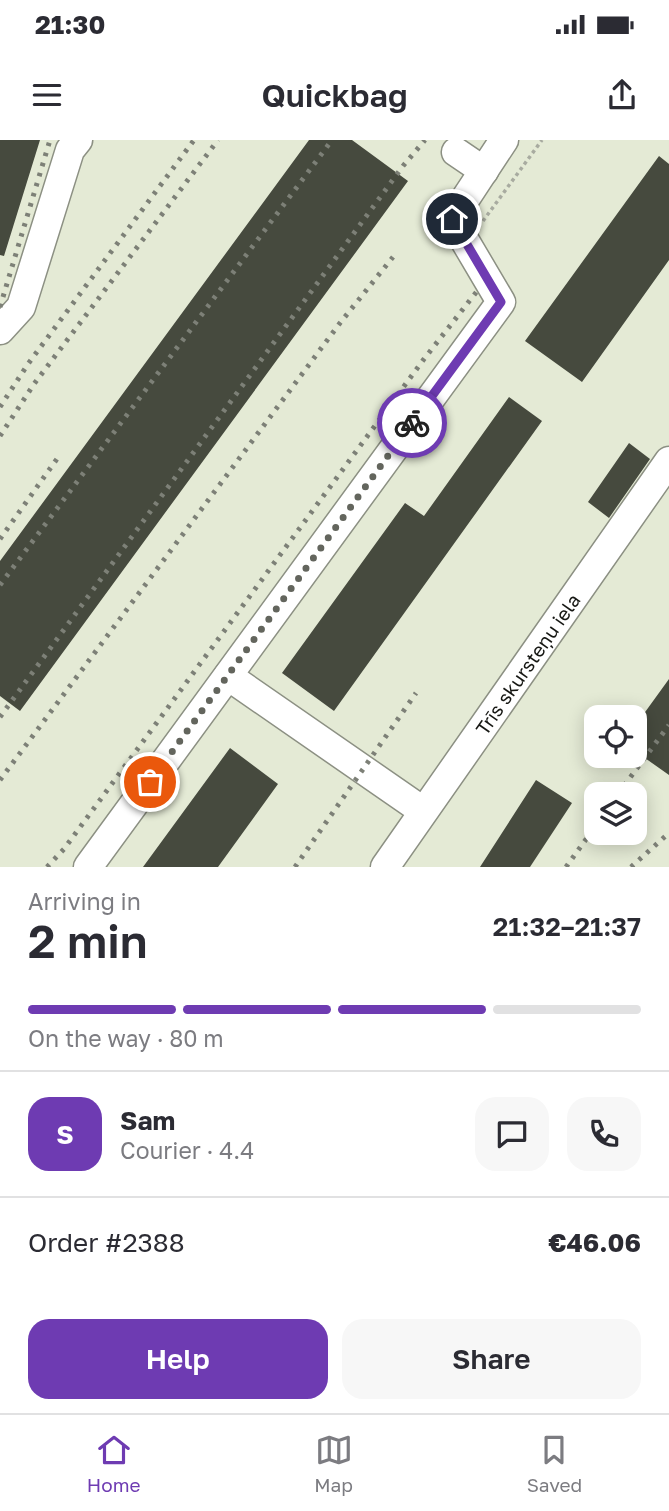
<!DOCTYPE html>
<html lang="en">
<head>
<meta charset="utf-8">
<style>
  body { margin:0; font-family:"Golos Text",sans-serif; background:#f7f7f7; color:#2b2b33; height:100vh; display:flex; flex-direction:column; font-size:26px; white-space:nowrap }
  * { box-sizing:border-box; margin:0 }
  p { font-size:23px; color:#7c7c81 }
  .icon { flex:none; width:38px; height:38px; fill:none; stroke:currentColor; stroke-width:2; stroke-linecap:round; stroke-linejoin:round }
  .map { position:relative; height:727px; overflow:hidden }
  .drawer { display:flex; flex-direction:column; background:#fff; flex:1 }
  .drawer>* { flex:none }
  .buttons { position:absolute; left:584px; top:565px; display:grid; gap:14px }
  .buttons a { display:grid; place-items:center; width:63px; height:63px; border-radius:14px; background:#fff; box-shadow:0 4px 18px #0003; font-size:35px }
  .pin { position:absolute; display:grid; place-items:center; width:60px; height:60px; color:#fff; margin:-30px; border:4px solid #fff; border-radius:50%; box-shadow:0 2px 7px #0007 }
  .courier { position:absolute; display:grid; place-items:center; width:70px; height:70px; margin:-35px; border:5px solid #6e3bb2; border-radius:50%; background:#fff; color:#222; box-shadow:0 2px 9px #0007 }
  .headline em { font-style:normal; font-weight:600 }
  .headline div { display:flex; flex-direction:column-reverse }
  .headline { display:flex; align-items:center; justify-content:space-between; height:119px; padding:0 28px }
  h1 { font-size:46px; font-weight:600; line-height:52px }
  .bar { display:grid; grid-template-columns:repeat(4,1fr); gap:10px 7px; align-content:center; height:84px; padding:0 28px }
  .bar i { height:9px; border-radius:5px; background:#e1e1e2 }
  .bar .selected { background:#6e3bb2 }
  .bar p { grid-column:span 4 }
  .line { display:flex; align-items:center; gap:18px; padding:0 28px; border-top:2px solid #e1e1e2 }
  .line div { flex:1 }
  .round { display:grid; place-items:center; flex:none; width:74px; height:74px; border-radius:21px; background:#f7f7f7 }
  .cta { display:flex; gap:14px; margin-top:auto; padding:14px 28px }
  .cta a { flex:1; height:80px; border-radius:21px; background:#6e3bb2; color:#fff; font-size:28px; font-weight:600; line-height:80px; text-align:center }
  .cta a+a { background:#f7f7f7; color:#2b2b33 }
  .status { display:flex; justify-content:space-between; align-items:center; height:49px; padding:0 35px; background:#fff; direction:ltr }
  .status svg { height:19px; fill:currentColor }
  header { display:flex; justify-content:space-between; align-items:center; height:91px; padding:0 28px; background:#fff; font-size:32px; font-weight:600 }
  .tabs { display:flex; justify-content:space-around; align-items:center; height:98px; border-top:2px solid #e1e1e2; background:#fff; font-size:19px; color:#7c7c81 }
  .tabs a { display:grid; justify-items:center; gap:4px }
  .tabs .selected { color:#6e3bb2 }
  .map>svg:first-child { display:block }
  .built { fill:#e4ead5; fill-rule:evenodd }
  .building { fill:#464a3e }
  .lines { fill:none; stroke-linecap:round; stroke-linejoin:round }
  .minor-casing { stroke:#8c9083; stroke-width:31 }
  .path { stroke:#a8aba0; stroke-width:3.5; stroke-dasharray:3.5 3.5; stroke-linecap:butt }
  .minor { stroke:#fff; stroke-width:28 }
  .rail { stroke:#7d8077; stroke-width:5; stroke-dasharray:3.5 7; stroke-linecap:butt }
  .done { stroke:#63655d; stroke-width:7; stroke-dasharray:0 12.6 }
  .route { stroke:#6e3bb2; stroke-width:9 }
  .labels { text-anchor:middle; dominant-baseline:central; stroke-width:7; stroke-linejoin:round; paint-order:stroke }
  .street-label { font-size:19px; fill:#161713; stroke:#f1f5e7 }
</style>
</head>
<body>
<div class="status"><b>21:30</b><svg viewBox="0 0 49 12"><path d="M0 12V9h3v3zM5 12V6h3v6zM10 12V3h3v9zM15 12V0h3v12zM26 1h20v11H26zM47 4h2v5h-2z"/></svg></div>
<header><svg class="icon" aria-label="menu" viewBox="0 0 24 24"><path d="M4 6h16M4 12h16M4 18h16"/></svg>Quickbag<svg class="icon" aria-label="share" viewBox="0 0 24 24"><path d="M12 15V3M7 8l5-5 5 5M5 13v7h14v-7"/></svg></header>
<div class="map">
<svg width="669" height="727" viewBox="0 0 669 727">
  <rect width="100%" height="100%" fill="#f1f5e7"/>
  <path class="built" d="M0 0H669V727H0ZM597 578H635V616H597ZM597 654H635V693H597Z"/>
  <path class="building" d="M0 0H40L4 116 0 115Z
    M309 0H352L408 41 20 571 0 556V421Z
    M659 16 669 24V120L582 242 525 201Z
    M509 257 542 281 334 571 282 533 405 363 424 376Z
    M629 303 650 319 609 378 588 362Z
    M669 539V635L635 611V586Z
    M230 608 278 644 218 727H143Z
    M536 640 572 663 530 727H480Z"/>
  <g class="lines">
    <defs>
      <g id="minor">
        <path d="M456 12 484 31"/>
        <path d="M0 190 21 167 70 10 78 0"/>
        <path d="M228 536 423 671"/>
        <path d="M88 727 501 162 452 79 504 0"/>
        <path id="s1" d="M385 727 669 321"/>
      </g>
    </defs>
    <use href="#minor" class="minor-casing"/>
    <path class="path" d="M483 81 542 0"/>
    <use href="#minor" class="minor"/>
    <path class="rail" d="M0 167 50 0
      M0 267 28 224 194 0
      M0 296 34 244 218 0
      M0 399 59 316
      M0 445 332 0
      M0 577 403 26 425 0
      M0 640 340 183 393 117
      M618 654 669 585
      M47 727 64 709 424 219 478 150
      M295 727 416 553
      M566 727 597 684
      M631 727 669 693"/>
  </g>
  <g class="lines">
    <path class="done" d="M150 642 412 283"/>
    <path class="route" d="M412 283 501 162 452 79"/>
  </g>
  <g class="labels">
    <g class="street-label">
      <text stroke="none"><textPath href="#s1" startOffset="248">Trīs skursteņu iela</textPath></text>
    </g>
  </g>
</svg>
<div class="buttons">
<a><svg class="icon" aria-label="locate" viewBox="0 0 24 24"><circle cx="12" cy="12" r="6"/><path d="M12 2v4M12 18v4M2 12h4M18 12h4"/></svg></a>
<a><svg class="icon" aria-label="layers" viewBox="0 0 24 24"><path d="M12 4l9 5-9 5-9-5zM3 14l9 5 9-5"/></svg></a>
</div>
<div class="pin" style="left:150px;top:642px;background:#ea580c"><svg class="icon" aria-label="bag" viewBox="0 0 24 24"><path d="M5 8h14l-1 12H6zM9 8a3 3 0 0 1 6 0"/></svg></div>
<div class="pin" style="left:452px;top:79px;background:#1f2937"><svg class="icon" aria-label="home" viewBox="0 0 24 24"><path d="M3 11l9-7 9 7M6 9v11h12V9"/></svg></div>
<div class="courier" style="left:412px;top:283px"><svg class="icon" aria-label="bike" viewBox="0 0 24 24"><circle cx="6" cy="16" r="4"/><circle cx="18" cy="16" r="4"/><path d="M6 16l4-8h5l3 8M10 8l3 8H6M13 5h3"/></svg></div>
</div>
<section class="drawer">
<div class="headline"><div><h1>2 min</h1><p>Arriving in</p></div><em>21:32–21:37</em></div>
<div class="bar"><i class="selected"></i><i class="selected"></i><i class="selected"></i><i></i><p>On the way · 80 m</p></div>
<div class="line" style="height:126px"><b class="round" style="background:#6e3bb2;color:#fff">S</b><div><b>Sam</b><p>Courier · 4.4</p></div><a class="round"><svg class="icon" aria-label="chat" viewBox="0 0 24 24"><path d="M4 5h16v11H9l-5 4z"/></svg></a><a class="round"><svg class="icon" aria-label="phone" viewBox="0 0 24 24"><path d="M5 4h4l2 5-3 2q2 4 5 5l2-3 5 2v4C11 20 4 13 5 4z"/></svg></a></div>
<div class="line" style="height:91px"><div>Order #2388</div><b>€46.06</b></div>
<div class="cta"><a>Help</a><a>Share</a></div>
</section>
<nav class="tabs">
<a class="selected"><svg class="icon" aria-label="home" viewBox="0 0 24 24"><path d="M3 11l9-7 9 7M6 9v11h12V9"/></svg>Home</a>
<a><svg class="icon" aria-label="map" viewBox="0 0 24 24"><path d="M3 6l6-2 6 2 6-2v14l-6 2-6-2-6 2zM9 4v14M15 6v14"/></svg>Map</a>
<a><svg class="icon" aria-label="saved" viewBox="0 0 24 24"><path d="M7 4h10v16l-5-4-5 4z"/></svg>Saved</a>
</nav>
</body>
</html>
